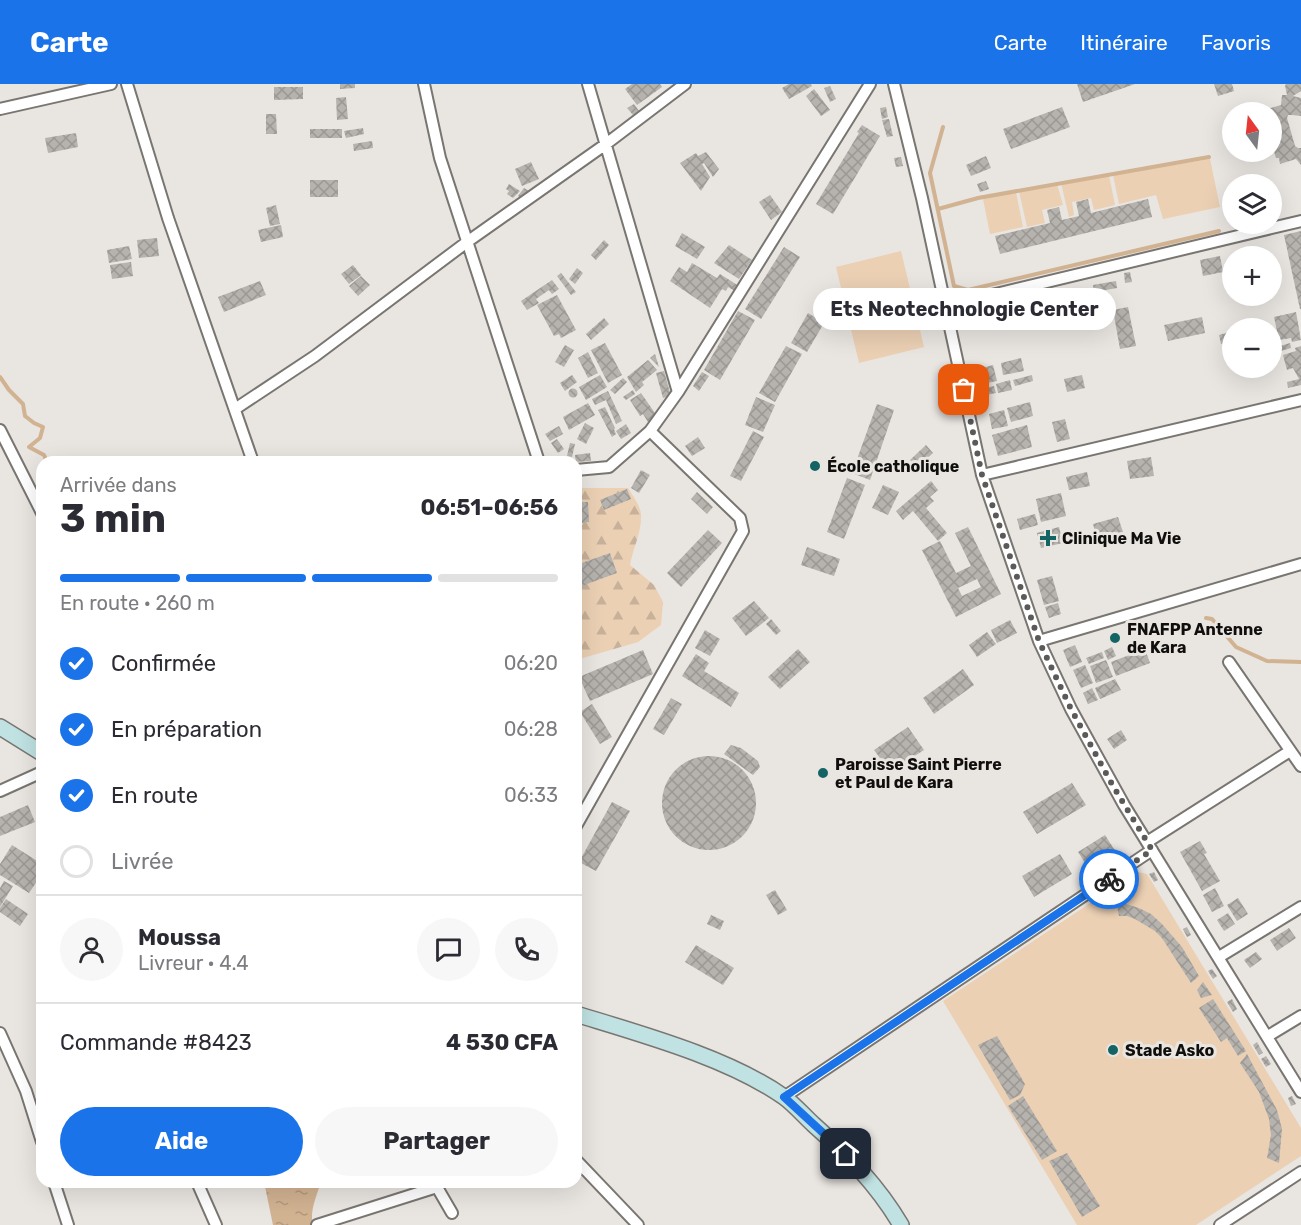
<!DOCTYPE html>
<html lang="fr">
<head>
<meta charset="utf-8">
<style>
  body { margin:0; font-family:Rubik,sans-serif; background:#f7f7f7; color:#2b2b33; height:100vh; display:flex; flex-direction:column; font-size:22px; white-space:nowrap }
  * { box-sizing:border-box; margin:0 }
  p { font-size:20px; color:#7c7c81 }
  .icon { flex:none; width:33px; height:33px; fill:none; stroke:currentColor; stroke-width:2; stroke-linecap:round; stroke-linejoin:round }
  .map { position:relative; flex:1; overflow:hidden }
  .details { position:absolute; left:36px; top:372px; width:546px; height:732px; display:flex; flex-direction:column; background:#fff; border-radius:18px; box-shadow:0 6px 24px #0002 }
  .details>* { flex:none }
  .needle { width:39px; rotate:345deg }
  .controls { position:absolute; left:1222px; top:18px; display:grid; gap:12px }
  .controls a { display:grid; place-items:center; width:60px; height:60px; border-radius:50%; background:#fff; box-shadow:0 6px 24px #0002; font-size:30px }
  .pin { position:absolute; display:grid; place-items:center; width:51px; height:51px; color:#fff; margin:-26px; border-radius:12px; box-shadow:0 3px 9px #0006 }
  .courier { position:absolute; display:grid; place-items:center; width:60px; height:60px; margin:-30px; border:4px solid #1a73e8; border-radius:50%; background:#fff; color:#222; box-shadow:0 2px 8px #0007 }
  .bubble { position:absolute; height:42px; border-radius:21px; background:#fff; box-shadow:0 6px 24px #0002; font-size:20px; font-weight:700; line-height:42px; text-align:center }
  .headline em { font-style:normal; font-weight:700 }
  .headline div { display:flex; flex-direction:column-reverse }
  .headline { display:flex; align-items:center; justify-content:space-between; height:102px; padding:0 24px }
  h1 { font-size:39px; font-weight:700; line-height:45px }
  .bar { display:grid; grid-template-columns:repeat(4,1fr); gap:9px 6px; align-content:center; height:72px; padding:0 24px }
  .bar i { height:8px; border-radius:4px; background:#e1e1e2 }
  .bar .on { background:#1a73e8 }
  .bar p { grid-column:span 4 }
  .line { display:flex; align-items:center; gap:15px; padding:0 24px; border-top:2px solid #e1e1e2 }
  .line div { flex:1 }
  .round { display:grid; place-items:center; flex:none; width:63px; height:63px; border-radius:32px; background:#f7f7f7 }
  ol { padding:0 24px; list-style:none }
  li { display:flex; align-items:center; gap:18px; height:66px }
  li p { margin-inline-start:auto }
  li .icon { padding:6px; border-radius:50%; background:#1a73e8; color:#fff; stroke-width:4 }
  li:last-child { color:#7c7c81 }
  li i { width:33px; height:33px; border:3px solid #e1e1e2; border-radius:50% }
  .button { display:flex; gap:12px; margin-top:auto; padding:12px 24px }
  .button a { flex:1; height:69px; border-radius:36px; background:#1a73e8; color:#fff; font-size:24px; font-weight:700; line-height:69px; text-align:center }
  .button a+a { background:#f7f7f7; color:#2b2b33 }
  header { display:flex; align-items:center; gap:36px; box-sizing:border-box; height:84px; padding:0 30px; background:#1a73e8; color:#fff }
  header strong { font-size:28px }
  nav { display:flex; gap:33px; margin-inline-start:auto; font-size:21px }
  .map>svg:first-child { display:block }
  .green { fill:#ebd0b4 }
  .forest { fill:url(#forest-firs) }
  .water { fill:url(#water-ripples) }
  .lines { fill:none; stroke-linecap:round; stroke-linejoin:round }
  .stream { stroke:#d1b291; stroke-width:4 }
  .building { fill:url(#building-cross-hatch); fill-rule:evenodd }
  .minor-casing { stroke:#797672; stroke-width:14 }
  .secondary-casing { stroke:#797672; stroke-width:18 }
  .minor { stroke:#fff; stroke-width:10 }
  .secondary { stroke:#c0e2e2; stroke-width:15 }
  .done { stroke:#5c5a58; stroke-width:6; stroke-dasharray:0 10.8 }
  .route { stroke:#1a73e8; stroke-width:8 }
  .poi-dot { fill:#156465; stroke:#e9e5e1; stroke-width:2 }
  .labels { text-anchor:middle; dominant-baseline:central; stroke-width:6; stroke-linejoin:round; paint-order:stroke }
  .poi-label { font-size:16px; font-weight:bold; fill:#100f0e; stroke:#e9e5e1; text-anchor:start }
</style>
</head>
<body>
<header>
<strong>Carte</strong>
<nav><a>Carte</a><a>Itinéraire</a><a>Favoris</a></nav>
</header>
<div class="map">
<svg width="1301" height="1141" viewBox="0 0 1301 1141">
  <defs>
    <pattern id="forest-firs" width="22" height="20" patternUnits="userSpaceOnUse" patternTransform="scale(1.5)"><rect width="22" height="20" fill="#ebd0b4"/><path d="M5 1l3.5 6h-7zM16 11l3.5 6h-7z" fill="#c8b19a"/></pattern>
    <pattern id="water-ripples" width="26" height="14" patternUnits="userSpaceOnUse" patternTransform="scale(1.5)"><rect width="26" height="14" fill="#d1b291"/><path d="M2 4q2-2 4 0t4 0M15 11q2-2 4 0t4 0" fill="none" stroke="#b2987c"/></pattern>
    <pattern id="building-cross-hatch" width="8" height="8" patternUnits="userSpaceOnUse" patternTransform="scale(1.5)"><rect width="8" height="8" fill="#b6b2ae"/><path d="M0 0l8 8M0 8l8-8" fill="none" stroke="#9b9894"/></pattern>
  </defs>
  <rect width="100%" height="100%" fill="#e9e5e1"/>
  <path class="green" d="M1210 75 1220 123 1163 135 1156 111 1119 120 1113 91Z
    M1109 91 1115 121 1094 126 1091 114 1072 118 1074 131 1069 133 1061 99Z
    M1057 100 1063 121 1042 126 1045 139 1027 143 1019 107Z
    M1016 108 1023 143 990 150 983 115Z
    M901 167 924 263 859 279 836 183Z
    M1137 788 1147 790 1301 1044V1072L1196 1141H1077L943 917Z"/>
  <path class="forest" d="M576 404H628C632 411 640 421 641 430 642 448 633 464 630 481L654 501 663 518 661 541 638 558 576 576Z"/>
  <path class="water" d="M264 1098H321C317 1111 309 1127 313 1141H273Z"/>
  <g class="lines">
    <path class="stream" d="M943 43 930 89 954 202 968 206 1219 147
      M938 125 978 114 1209 73
      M0 293 9 306 23 320 25 332 34 339 43 343 40 354 29 363 44 371 47 378
      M1206 534 1212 535 1236 563 1267 577 1301 578"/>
  </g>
  <path class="building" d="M340 0H355V4L340 5Z
    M632 0H660L662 3 637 21 625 5Z
    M789 0H811L812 2 789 15 782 4Z
    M1077 0H1135L1083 18Z
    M1214 0H1232L1234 7 1218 12Z
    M1286 0H1301V7L1293 12 1301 14V32L1292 31H1288L1287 34 1295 62 1298 64H1301V81L1296 75 1280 80 1279 74H1276L1272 60V28H1265L1264 26 1281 21 1282 11H1287L1285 2Z
    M830 2 836 15 830 18 824 4Z
    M274 3H303V15L274 16Z
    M814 5 830 26 821 32 806 12Z
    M346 13 348 35 337 36 336 14Z
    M634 20 639 27 633 31 627 24Z
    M886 23 888 33 882 35 880 24Z
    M1062 23 1070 43 1011 65 1003 45Z
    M266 30H276L277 50H266Z
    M889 35 893 52 887 53 882 36Z
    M862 41 880 52 833 130 816 120 859 49 857 48Z
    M363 44 364 50 346 54 344 47Z
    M310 45H342V54H310Z
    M76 49 78 63 48 69 45 54Z
    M372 57 373 64 354 67 353 60Z
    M706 68 719 85 713 93 704 79 702 80 710 93 701 107 680 79 696 69 698 72Z
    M986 72 991 84 971 92 966 81Z
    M901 73 903 82 896 83 894 74Z
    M531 78 539 95 522 102 515 85Z
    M310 96H338V113H310Z
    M986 97 989 105 980 108 977 100Z
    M509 100 520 107 513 114 507 110 509 107 506 105Z
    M524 104 529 107 522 115 518 112Z
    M770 111 782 128 771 136 759 118Z
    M1088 115 1091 129 1148 115 1152 133 1000 170 995 152 1050 139 1047 126 1059 123 1062 136 1079 132 1076 118Z
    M276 121 280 140 270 142 266 124Z
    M281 141 283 153 261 158 258 146Z
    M1301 147V225H1300L1284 151Z
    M682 149 705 163 697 175 675 162Z
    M157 154 159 172 139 174 137 156Z
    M604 156 609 161 596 176 591 171Z
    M729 161 752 176 739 195 714 179Z
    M129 162 132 175 109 179 107 166Z
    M784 163 800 173 761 235 745 225Z
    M1220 172 1223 188 1203 192 1200 176Z
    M131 178 133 192 112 195 110 181Z
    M692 179 717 194 720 190 739 202 735 207 728 203 726 207 722 205 710 224 670 197 679 183 687 188Z
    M353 181 361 191 349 200 341 190Z
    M577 184 583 189 575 200 569 195Z
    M1130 188 1132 198 1125 199 1124 189Z
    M561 189 576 208 571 211 557 192Z
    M361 192 370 201 358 212 349 202Z
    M552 196 559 205 552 210 549 206 536 215 539 219 527 226 521 217Z
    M260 197 266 211 224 228 218 213Z
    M1116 197 1117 204 1094 208 1093 201Z
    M557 211 576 246 561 254 559 250 554 252 537 221Z
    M1128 223 1136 262 1120 265 1113 226Z
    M738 227 755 236 720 296 704 286Z
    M1296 228 1301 256 1292 258 1291 254 1279 256 1274 233Z
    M808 229 824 239 807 268 791 259Z
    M1202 233 1205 249 1168 257 1164 241Z
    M604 234 609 240 591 256 586 250Z
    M1233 247V258L1221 260 1219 251Z
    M605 259 622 291 608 299 591 266Z
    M1290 259 1291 264 1281 267 1280 262Z
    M565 261 574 266 564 283 555 278Z
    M786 262 802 270 775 318 759 309Z
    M1301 262V301L1288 304 1287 298 1299 295 1293 284 1287 286 1283 271 1296 267 1295 264Z
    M588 268 598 289 588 294 578 274Z
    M655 270 659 283 650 274Z
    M1021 274 1024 287 1003 291 1001 279Z
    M648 276 657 286 642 298 644 301 636 308 627 293Z
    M993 281 997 297 982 300 978 285Z
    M664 287 671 312 663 314 656 289Z
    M702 288 709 292 699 307 693 302Z
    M572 291 577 298 565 307 560 299Z
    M600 291 607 303 586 316 579 303Z
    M1032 291 1033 297 1015 302 1013 296Z
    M1082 291 1085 304 1067 308 1064 295Z
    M623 294 627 298 615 310 610 306Z
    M1010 296 1012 306 998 309 996 300Z
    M994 302 996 309 986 311 985 304Z
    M568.5 309a4.5 4.5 0 1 1 9 0a4.5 4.5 0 1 1-9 0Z
    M633 306 635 310 626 316 623 313Z
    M608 307 622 337 616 340 606 316 595 321 592 315Z
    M641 309 657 332 648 338 643 330 640 332 630 316Z
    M756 313 775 321 763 348 745 341Z
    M1030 318 1033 332 1011 338 1007 324Z
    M588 319 595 331 569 346 563 333Z
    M877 320 894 326 870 396 852 389Z
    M605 323 615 344 614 345 616 350 612 353 598 326Z
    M1004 326 1008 342 992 345 989 330Z
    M1065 335 1070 355 1057 358 1052 338Z
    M585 339 594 344 586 360 577 355Z
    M626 340 631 349 621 355 616 347Z
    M1027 341 1032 363 998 372 992 351Z
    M559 342 563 350 550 357 545 350Z
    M753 347 764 353 741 397 730 392Z
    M698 353 705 364 692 372 685 362Z
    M557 355 564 365 558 369 551 359Z
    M570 359 575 360 572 373 567 372Z
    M926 361 933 369 917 384 910 376Z
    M590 369 591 377 576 378 575 371Z
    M1151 373 1154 392 1130 395 1127 377Z
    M641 386 650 391 639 409 631 404Z
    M1087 388 1090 402 1069 406 1066 393Z
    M847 394 865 401 844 455 827 448Z
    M931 397 938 406 930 413 934 417 926 424 947 449 938 457 913 427 903 436 896 427Z
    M883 401 899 408 888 431 872 424Z
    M627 405 631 415 604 426 600 416Z
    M576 406 581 407V415L576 414Z
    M697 408 713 423 707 430 691 415Z
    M1061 409 1066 432 1041 438 1036 415Z
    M580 418H588L589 438 581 439Z
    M1035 430 1038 441 1020 446 1017 435Z
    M1118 433 1123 448 1097 455 1093 440Z
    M968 443 1001 510 956 533 922 466 940 457 956 489 971 482 955 449ZM977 495 981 503 962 512 958 504Z
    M1059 443 1063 459 1041 464 1037 449Z
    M708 446 722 459 681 503 667 489Z
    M807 463 840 475 834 492 801 481Z
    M610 469 617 489 576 504V481Z
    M1052 492 1059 517 1044 521 1037 496Z
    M754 517 769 534 746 552 732 534Z
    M1058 519 1061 530 1049 534 1045 523Z
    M771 535 781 547 776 551 766 540Z
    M1010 536 1017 549 997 559 991 546Z
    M705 546 720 555 710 572 695 564Z
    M987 548 996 560 977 573 969 561Z
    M1075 561 1082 578 1070 583 1063 566Z
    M1112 563 1116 572 1108 576 1104 567Z
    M798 565 810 578 780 605 768 593Z
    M1145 565 1150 579 1116 592 1111 578Z
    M643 566 653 590 590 617 579 593Z
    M1102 568 1104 574 1089 580 1086 574Z
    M696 570 709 579 704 587 739 609 731 623 682 592Z
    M1106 576 1113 593 1096 599 1090 582Z
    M1085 581 1093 599 1081 604 1073 586Z
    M963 585 974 601 934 630 923 614Z
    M1115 595 1121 606 1100 615 1095 604Z
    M1092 604 1098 616 1088 620 1083 609Z
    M671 614 682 620 664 651 653 645Z
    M592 620 612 653 600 660 580 628Z
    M908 643 924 666 890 688 874 666Z
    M1121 646 1127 656 1114 665 1107 655Z
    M731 661 741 664 758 677 760 683 753 691 724 670Z
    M662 719a47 47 0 1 1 94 0a47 47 0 1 1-94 0Z
    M1072 699 1086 721 1037 750 1023 728Z
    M612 718 630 727 596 787 579 778Z
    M28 721 35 738 0 752V733Z
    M1105 751 1116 768 1089 785 1078 768Z
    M1200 757 1207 769 1204 770 1220 797 1202 807 1180 768Z
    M12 761 42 780V790L29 809 0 791V780Z
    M1060 770 1072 790 1034 813 1022 792Z
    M1154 788 1158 796 1154 798 1149 790Z
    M4 797 13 802 0 823V804Z
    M1215 804 1224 822 1212 828 1203 811Z
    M775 806 787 826 778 831 766 811Z
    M1238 814 1248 830 1237 837 1227 821Z
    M6 815 28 830 20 842 0 828V824Z
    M1116 817 1139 824 1151 830 1162 840 1182 863 1199 892 1191 899 1162 854 1155 847 1135 835 1127 832H1119Z
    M1228 829 1235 840 1224 847 1217 836Z
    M711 831 724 837 720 846 707 840Z
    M1187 843 1191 851 1187 853 1183 845Z
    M1289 844 1296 854 1277 867 1270 856Z
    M696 861 734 884 723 901 685 878Z
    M1256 868 1262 875 1250 884 1244 876Z
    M1212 885 1217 892 1213 895 1208 887Z
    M1203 898 1212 911 1201 914 1197 906Z
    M1213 915 1246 967 1238 972 1227 954 1221 958 1199 924Z
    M1232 915 1237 925 1233 928 1227 918Z
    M997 952 1025 1000 1020 1011 1010 1016 978 961Z
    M1257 958 1263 969 1259 971 1253 961Z
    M1247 970 1277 1026 1282 1045 1279 1079 1267 1074 1271 1051 1269 1035 1259 1008 1240 979Z
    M1266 972 1271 980 1266 983 1261 975Z
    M1023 1012 1057 1067 1042 1076 1008 1022Z
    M1292 1012 1296 1020 1291 1022 1288 1014Z
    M1067 1069 1100 1122 1082 1133 1049 1077Z"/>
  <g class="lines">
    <defs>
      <path id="minor" d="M127 0 168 134 253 378
        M424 0 440 74 539 378
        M588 0 678 308
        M894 0 922 114 982 391 1039 557 1071 625 1124 721 1301 1008
        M0 25 111 0
        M946 222 1301 137
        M235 325 315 272 467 158 606 60 685 0
        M0 346 42 429
        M576 386 609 383 650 347 678 308 870 0
        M982 391 1301 316
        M1039 557 1301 480
        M1229 578 1301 682
        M0 707 42 688
        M576 742 743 447 740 434 650 347
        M1147 758 1290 667
        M1219 873 1301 823
        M0 949 26 1007 42 1058
        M1268 952 1301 932
        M784 1013 1152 766
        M576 1076 638 1141
        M54 1098 68 1141
        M197 1098 216 1141
        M434 1098 452 1129
        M317 1141 437 1103
        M1220 1141 1301 1088"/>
      <path id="secondary" d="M0 643 42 669
        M576 930C641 950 729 974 784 1013 795 1021 804 1032 814 1041 848 1071 878 1102 901 1141"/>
    </defs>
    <use href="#minor" class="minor-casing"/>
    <use href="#secondary" class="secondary-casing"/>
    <use href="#minor" class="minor"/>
    <use href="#secondary" class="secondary"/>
  </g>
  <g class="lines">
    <path class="done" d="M964 306 982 391 1039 557 1071 625 1113 702 1152 766 1109 795"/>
    <path class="route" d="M846 1070 784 1013 1109 795"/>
  </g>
  <g class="poi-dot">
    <circle cx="815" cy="382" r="6"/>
    <path d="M1045 445h6v6h6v6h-6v6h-6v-6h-6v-6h6z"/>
    <circle cx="1115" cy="554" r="6"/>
    <circle cx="823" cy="689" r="6"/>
    <circle cx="1113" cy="966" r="6"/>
  </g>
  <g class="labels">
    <g class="poi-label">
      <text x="827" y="382">École catholique</text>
      <text x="1062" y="454">Clinique Ma Vie</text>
      <text x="1127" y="545">FNAFPP Antenne<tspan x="1127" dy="18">de Kara</tspan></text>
      <text x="835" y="680">Paroisse Saint Pierre<tspan x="835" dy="18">et Paul de Kara</tspan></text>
      <text x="1125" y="966">Stade Asko</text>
    </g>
  </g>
</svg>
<div class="controls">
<a><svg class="needle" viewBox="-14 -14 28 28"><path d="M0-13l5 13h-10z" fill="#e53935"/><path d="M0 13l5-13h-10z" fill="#7c7c81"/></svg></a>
<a><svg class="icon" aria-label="layers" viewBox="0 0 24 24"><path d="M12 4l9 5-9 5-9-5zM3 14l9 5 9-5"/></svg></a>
<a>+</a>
<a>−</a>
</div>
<div class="pin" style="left:964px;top:306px;background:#ea580c"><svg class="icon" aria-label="bag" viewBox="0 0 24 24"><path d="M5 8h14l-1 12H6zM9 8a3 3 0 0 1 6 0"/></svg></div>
<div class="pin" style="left:846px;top:1070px;background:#1f2937"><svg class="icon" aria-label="home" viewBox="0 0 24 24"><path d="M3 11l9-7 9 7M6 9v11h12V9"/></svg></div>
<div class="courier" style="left:1109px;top:795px"><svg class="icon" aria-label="bike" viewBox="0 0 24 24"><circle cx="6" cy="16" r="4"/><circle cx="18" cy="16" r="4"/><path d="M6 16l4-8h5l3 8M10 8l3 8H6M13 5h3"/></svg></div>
<div class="bubble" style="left:813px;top:204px;width:303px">Ets Neotechnologie Center</div>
<section class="details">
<div class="headline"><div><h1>3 min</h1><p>Arrivée dans</p></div><em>06:51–06:56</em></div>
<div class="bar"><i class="on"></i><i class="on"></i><i class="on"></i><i></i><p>En route · 260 m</p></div>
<ol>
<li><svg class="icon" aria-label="check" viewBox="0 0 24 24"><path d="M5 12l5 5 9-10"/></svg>Confirmée<p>06:20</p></li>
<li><svg class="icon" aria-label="check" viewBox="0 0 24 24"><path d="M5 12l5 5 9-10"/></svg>En préparation<p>06:28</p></li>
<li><svg class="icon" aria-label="check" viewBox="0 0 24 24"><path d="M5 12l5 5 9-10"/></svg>En route<p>06:33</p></li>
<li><i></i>Livrée</li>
</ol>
<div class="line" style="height:108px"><a class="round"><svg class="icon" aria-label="person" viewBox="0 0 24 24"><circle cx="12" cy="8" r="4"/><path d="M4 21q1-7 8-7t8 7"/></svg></a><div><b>Moussa</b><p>Livreur · 4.4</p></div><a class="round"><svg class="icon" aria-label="chat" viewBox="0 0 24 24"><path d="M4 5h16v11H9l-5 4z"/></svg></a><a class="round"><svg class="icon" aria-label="phone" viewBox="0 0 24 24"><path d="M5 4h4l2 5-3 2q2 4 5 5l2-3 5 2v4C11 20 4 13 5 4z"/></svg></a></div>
<div class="line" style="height:78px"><div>Commande #8423</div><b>4 530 CFA</b></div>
<div class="button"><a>Aide</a><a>Partager</a></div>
</section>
</div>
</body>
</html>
